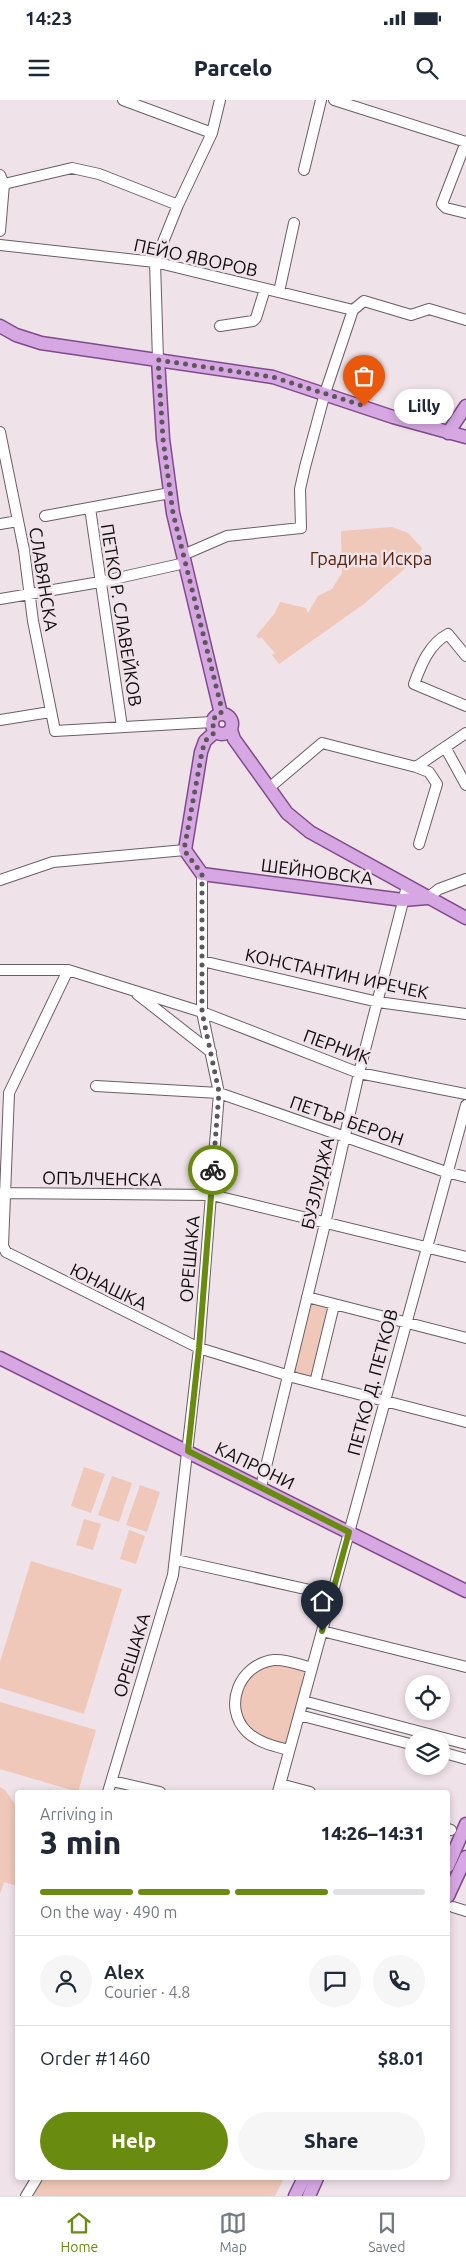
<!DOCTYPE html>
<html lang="en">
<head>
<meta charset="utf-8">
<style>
  body { margin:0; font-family:Ubuntu,sans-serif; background:#f6f6f7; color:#1f2937; height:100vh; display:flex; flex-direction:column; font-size:19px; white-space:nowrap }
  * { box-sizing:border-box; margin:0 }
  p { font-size:16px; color:#747a83 }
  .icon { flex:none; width:28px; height:28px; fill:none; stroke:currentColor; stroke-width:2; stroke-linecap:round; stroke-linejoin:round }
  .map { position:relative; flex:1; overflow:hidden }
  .sheet { position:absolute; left:15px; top:1690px; width:435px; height:390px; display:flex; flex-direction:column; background:#fff; border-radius:5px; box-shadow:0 2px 8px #0003 }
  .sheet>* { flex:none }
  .fabs { position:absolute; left:405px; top:1575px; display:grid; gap:10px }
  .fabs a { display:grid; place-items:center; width:45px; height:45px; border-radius:50%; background:#fff; box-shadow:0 2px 8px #0003; font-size:25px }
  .pin { position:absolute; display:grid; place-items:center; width:42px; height:42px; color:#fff; margin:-51px -21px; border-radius:50% 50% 50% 0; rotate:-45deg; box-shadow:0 0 5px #0007 }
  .pin .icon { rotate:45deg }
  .courier { position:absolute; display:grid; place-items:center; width:50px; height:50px; margin:-25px; border:4px solid #698b0f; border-radius:50%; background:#fff; color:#222; box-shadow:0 1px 6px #0007 }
  .bubble { position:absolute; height:35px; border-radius:18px; background:#fff; box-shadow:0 2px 8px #0003; font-size:16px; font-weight:800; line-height:35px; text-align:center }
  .headline em { font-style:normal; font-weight:800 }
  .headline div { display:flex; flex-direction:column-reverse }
  .headline { display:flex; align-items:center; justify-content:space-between; height:85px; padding:0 25px }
  h1 { font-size:32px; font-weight:800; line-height:38px }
  .bar { display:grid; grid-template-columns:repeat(4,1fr); gap:8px 5px; align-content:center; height:60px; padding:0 25px }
  .bar i { height:6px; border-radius:4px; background:#e0e1e3 }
  .bar .on { background:#698b0f }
  .bar p { grid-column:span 4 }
  .line { display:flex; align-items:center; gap:12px; padding:0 25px; border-top:1px solid #e0e1e3 }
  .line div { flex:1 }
  .round { display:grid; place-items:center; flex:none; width:52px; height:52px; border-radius:26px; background:#f6f6f7 }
  .primary-button { display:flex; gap:10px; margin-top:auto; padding:10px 25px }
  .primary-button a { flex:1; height:58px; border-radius:30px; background:#698b0f; color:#fff; font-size:20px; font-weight:800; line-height:58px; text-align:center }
  .primary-button a+a { background:#f6f6f7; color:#1f2937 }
  .status { display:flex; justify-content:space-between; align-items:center; height:35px; padding:0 25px; background:#fff; direction:ltr }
  .status svg { height:14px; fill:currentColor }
  header { display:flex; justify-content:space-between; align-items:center; height:65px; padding:0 25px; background:#fff; font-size:22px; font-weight:800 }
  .dock { display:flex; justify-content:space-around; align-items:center; height:70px; border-top:1px solid #e0e1e3; background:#fff; font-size:14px; color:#747a83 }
  .dock a { display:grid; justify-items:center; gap:2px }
  .dock .on { color:#698b0f }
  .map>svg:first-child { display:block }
  .green { fill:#f0c8b9 }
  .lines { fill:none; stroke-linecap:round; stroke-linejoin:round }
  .minor-casing { stroke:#6a5e64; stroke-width:12 }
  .major-casing { stroke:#7f4b8a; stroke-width:15 }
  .minor { stroke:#fff; stroke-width:10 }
  .major { stroke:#d6a7e2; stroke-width:12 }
  .done { stroke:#5d565a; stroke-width:5; stroke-dasharray:0 9 }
  .route { stroke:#698b0f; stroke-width:6 }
  .labels { text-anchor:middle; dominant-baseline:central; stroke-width:5; stroke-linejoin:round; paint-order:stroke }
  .street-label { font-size:18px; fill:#0f0b0d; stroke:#efe2e8 }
  .park-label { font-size:18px; fill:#57250f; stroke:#efe2e8 }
</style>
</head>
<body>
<div class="status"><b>14:23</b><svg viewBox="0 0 49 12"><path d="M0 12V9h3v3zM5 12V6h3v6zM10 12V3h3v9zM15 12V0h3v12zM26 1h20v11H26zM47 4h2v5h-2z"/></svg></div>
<header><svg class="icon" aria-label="menu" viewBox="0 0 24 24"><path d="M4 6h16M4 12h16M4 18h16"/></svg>Parcelo<svg class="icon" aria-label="search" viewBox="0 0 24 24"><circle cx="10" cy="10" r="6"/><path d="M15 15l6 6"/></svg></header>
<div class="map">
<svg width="466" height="2096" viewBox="0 0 466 2096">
  <rect width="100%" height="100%" fill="#efe2e8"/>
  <path class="green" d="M392 427 408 433 422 448 418 457 364 504 279 564 272 555 275 553 261 537 259 539 256 536 275 513 280 502 306 508 308 513 318 496 332 489 342 473 341 431Z
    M308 1202 331 1208 314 1278 291 1273Z
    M84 1367 105 1374 91 1413 71 1406Z
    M112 1376 132 1383 119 1422 98 1415Z
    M140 1385 160 1392 147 1432 126 1425Z
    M84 1419 101 1424 93 1450 76 1445Z
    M129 1430 145 1436 136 1464 120 1459Z
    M31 1461 122 1489 84 1614 0 1588V1562Z
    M275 1565 308 1571 288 1644C258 1638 253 1634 237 1609 241 1582 248 1572 275 1565Z
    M0 1602 96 1630 78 1692 0 1669Z
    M0 1687 5 1690 17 1707V1786L4 1782 0 1794Z
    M45 2078H284L275 2096H30Z"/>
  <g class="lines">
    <defs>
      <path id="minor" d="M123 0 212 33
        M334 0 466 42 442 104 446 108 466 113
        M304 70 321 0
        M0 75 4 84 0 131
        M4 84 72 68 99 74 178 105
        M0 145 155 162 353 210
        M279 192 294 123
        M353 210 364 201 411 215 429 209 466 220
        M220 226 253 221 256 218 265 189
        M158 260 155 162 178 105 212 33 220 0
        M0 332 24 450 33 521 55 631 212 622
        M90 408 122 627
        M45 416 170 393
        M0 424 18 421
        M183 455 227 436 301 428 300 389 305 367 325 293 353 210
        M0 499 100 482 185 463
        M466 556 448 534C429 544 421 565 414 584L466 606
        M0 620 50 612
        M445 647 466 685
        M416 667 429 672 437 684 419 744
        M269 688 322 643 416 667 466 633
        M0 780 53 762 185 750
        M427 798 439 789 466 779
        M202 861 378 902 466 914
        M0 870H68L202 912 359 973 466 994
        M68 870 9 993 3 1146 6 1152 199 1248 296 1278 466 1322
        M137 894 211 952
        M96 986 219 993 446 1072 466 1077
        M2 1093 212 1095 466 1157
        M307 1197 466 1238
        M315 1283 334 1205
        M261 1387 325 1124 359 973 407 786
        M176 1460 332 1495
        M322 1531 466 1567
        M303 1601 466 1644
        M299 1615 414 1645
        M289 1650C274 1646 259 1643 247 1632 222 1607 239 1564 274 1560 286 1559 300 1565 312 1568
        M441 1652 466 1659
        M112 1681 160 1692
        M280 1684 310 1692
        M108 1692 173 1475 199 1248 219 993 202 912V774
        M278 1692 466 1005
        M448 1729 451 1730
        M453 1807 466 1811
        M26 2096 37 2078"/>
      <path id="major" d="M0 226 16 235 41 243 273 277 393 317 466 337
        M158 260 163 339 173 413 221 614
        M448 333 466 306
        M212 624a10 10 0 1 1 20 0a10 10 0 1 1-20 0Z
        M231 630 234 639 287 713 310 732 466 818
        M215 632 205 641 201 652 185 750 202 774 403 800 427 798
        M0 1258 466 1491
        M448 1766 466 1724
        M448 1796 466 1757
        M295 2096 304 2078
        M309 2096 317 2078"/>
    </defs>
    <use href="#minor" class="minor-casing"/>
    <use href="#major" class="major-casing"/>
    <use href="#minor" class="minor"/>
    <use href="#major" class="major"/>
  </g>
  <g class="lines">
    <path class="done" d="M213 1070 219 992 202 912V774L184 750 202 652 205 641 215 632 212 622 215 617 221 614V606L173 413 163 339 158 260 273 277 364 306"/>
    <path class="route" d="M213 1070 199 1248 188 1351 349 1432 322 1531"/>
  </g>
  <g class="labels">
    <g class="street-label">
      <text transform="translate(196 157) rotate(12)">ПЕЙО ЯВОРОВ</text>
      <text transform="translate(44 479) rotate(81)">СЛАВЯНСКА</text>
      <text transform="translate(122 515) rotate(81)">ПЕТКО Р. СЛАВЕЙКОВ</text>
      <text transform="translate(317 771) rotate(7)">ШЕЙНОВСКА</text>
      <text transform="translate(337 873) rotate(12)">КОНСТАНТИН ИРЕЧЕК</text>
      <text transform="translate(337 946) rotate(20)">ПЕРНИК</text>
      <text transform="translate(347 1020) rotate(19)">ПЕТЪР БЕРОН</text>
      <text transform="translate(102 1078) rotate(1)">ОПЪЛЧЕНСКА</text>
      <text transform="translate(317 1083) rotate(-77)">БУЗЛУДЖА</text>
      <text transform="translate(189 1159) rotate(-85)">ОРЕШАКА</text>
      <text transform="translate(109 1186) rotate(26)">ЮНАШКА</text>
      <text transform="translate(372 1282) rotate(-75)">ПЕТКО Д. ПЕТКОВ</text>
      <text transform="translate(255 1365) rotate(26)">КАПРОНИ</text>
      <text transform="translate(131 1555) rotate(-73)">ОРЕШАКА</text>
    </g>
    <g class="park-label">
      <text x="371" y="458">Градина Искра</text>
    </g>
  </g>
</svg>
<div class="fabs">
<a><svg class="icon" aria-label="locate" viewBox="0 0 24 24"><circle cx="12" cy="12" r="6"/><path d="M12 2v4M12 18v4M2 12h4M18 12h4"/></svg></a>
<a><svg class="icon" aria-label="layers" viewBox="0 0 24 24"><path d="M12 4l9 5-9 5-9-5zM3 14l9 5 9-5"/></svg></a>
</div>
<div class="pin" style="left:364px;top:306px;background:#ea580c"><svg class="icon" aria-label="bag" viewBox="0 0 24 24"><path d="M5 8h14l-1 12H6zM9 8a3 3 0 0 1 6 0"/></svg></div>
<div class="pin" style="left:322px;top:1531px;background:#1f2937"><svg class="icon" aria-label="home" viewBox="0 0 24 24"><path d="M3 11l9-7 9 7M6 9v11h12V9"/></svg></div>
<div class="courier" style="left:213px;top:1070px"><svg class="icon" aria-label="bike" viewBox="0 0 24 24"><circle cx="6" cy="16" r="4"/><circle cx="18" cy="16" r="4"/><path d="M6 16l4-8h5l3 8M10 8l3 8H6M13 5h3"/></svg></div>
<div class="bubble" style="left:394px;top:289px;width:60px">Lilly</div>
<section class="sheet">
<div class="headline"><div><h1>3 min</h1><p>Arriving in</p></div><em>14:26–14:31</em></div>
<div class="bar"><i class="on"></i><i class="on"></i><i class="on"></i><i></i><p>On the way · 490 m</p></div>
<div class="line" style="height:90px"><a class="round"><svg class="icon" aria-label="person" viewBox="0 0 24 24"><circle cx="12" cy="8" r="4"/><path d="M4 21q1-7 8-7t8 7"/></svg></a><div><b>Alex</b><p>Courier · 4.8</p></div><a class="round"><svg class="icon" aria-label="chat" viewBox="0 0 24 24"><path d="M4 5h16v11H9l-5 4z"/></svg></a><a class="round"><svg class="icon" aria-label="phone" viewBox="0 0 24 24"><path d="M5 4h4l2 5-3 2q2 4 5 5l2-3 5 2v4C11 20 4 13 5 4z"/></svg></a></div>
<div class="line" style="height:65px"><div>Order #1460</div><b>$8.01</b></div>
<div class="primary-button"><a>Help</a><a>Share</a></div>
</section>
</div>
<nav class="dock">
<a class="on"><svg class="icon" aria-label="home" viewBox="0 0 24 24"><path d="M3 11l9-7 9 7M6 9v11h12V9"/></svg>Home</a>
<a><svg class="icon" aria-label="map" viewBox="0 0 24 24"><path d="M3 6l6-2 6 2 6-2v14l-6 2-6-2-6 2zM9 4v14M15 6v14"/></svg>Map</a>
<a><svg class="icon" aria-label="saved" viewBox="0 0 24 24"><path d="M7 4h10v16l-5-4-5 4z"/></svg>Saved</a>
</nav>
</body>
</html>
